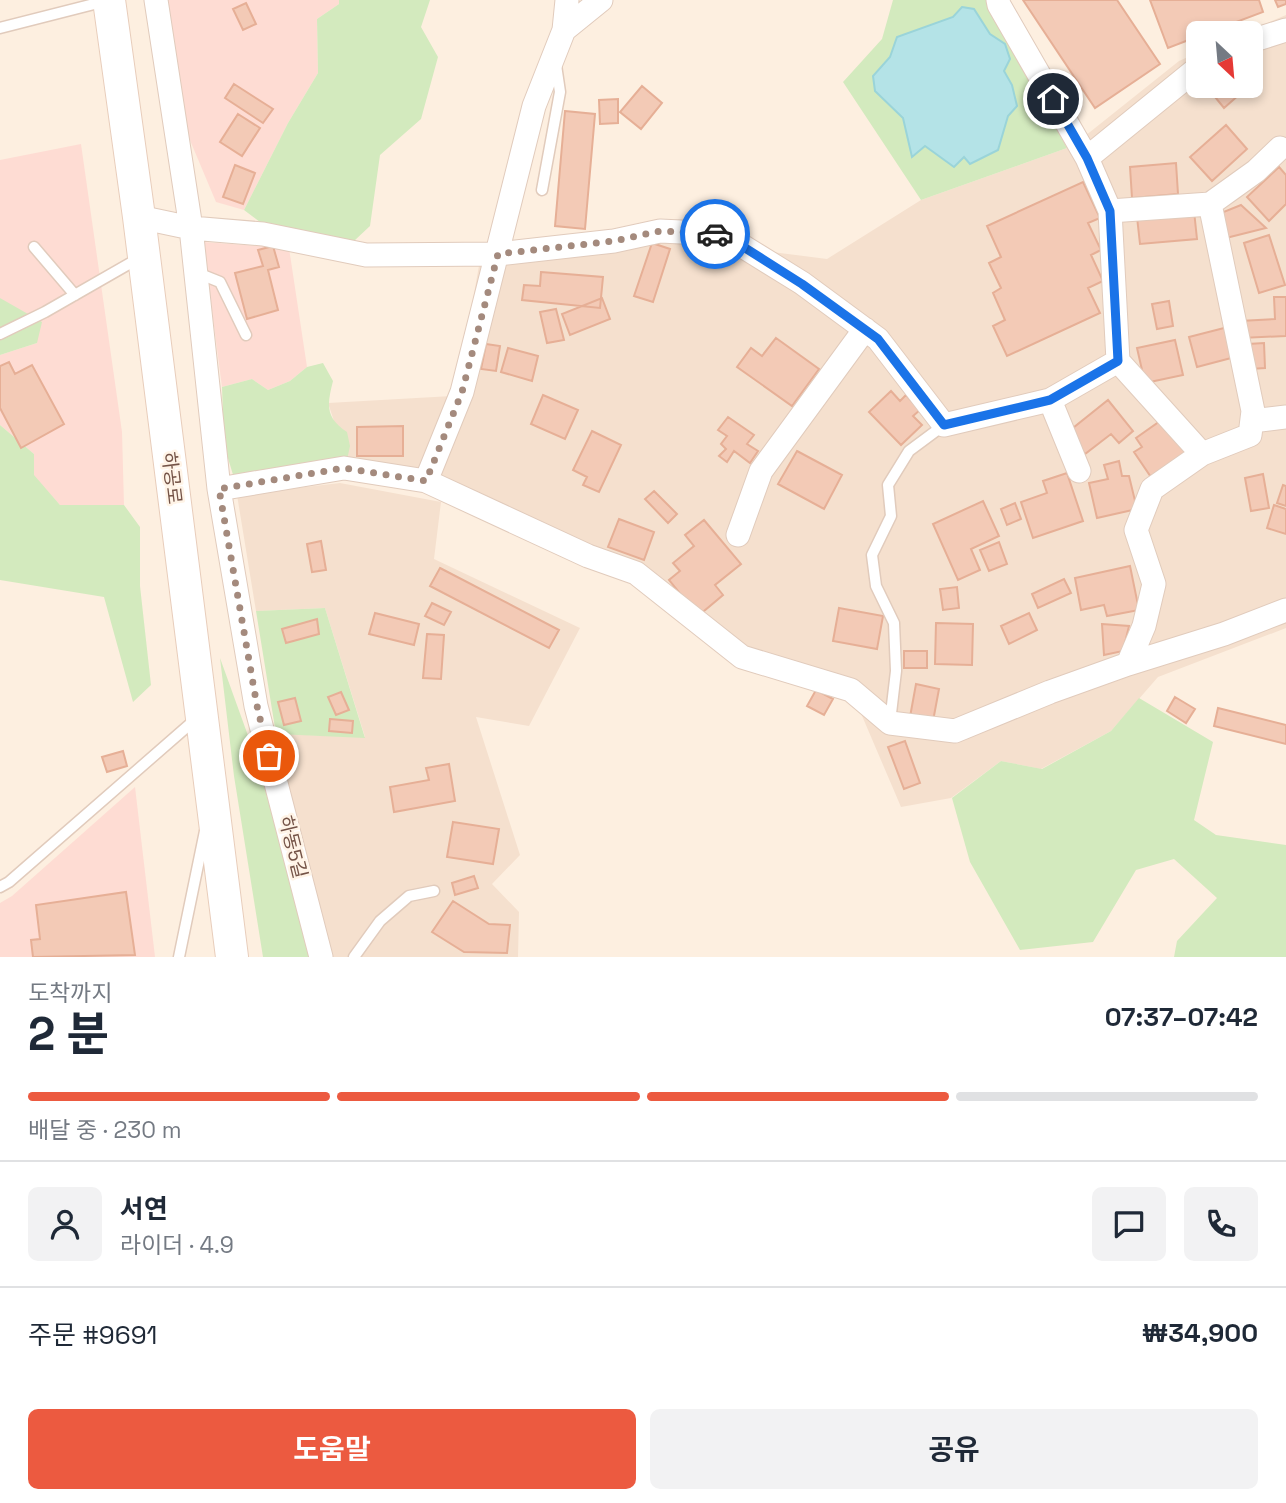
<!DOCTYPE html>
<html lang="ko">
<head>
<meta charset="utf-8">
<style>
  body { margin:0; font-family:"Space Grotesk","Noto Sans KR",sans-serif; background:#f2f2f3; color:#1f2937; height:100vh; display:flex; flex-direction:column; font-size:26px; white-space:nowrap }
  * { box-sizing:border-box; margin:0 }
  p { font-size:23px; color:#747a83 }
  .icon { flex:none; width:38px; height:38px; fill:none; stroke:currentColor; stroke-width:2; stroke-linecap:round; stroke-linejoin:round }
  .map { position:relative; height:957px; overflow:hidden }
  .panel { display:flex; flex-direction:column; background:#fff; flex:1 }
  .panel>* { flex:none }
  .needle { width:46px; rotate:154deg }
  .fabs { position:absolute; left:1186px; top:21px; display:grid; gap:14px }
  .fabs a { display:grid; place-items:center; width:77px; height:77px; border-radius:10px; background:#fff; box-shadow:0 4px 10px #0003; font-size:35px }
  .pin { position:absolute; display:grid; place-items:center; width:60px; height:60px; color:#fff; margin:-30px; border:4px solid #fff; border-radius:50%; box-shadow:0 2px 7px #0007 }
  .courier { position:absolute; display:grid; place-items:center; width:70px; height:70px; margin:-35px; border:5px solid #1a73e8; border-radius:50%; background:#fff; color:#222; box-shadow:0 2px 9px #0007 }
  .summary em { font-style:normal; font-weight:700 }
  .summary div { display:flex; flex-direction:column-reverse }
  .summary { display:flex; align-items:center; justify-content:space-between; height:119px; padding:0 28px }
  h1 { font-size:46px; font-weight:700; line-height:52px }
  .bar { display:grid; grid-template-columns:repeat(4,1fr); gap:10px 7px; align-content:center; height:84px; padding:0 28px }
  .bar i { height:9px; border-radius:5px; background:#e0e1e3 }
  .bar .selected { background:#ec5a40 }
  .bar p { grid-column:span 4 }
  .line { display:flex; align-items:center; gap:18px; padding:0 28px; border-top:2px solid #e0e1e3 }
  .line div { flex:1 }
  .round { display:grid; place-items:center; flex:none; width:74px; height:74px; border-radius:10px; background:#f2f2f3 }
  .cta { display:flex; gap:14px; margin-top:auto; padding:14px 28px }
  .cta a { flex:1; height:80px; border-radius:10px; background:#ec5a40; color:#fff; font-size:28px; font-weight:700; line-height:80px; text-align:center }
  .cta a+a { background:#f2f2f3; color:#1f2937 }
  .map>svg:first-child { display:block }
  .residential { fill:#f5e0ce }
  .commercial { fill:#fedcd3 }
  .green { fill:#d3eabe }
  .water { fill:#b4e3e7; stroke:#9ad4d9; stroke-width:2 }
  .building { fill:#f3cab6; stroke:#e6af96; stroke-width:2 }
  .lines { fill:none; stroke-linecap:round; stroke-linejoin:round }
  .lane-casing { stroke:#e1cbbc; stroke-width:13 }
  .street-casing { stroke:#e1cbbc; stroke-width:25 }
  .secondary-casing { stroke:#e8cdbb; stroke-width:34 }
  .lane { stroke:#fff; stroke-width:10 }
  .street { stroke:#fff; stroke-width:23 }
  .secondary { stroke:#fff; stroke-width:32 }
  .done { stroke:#a48a7d; stroke-width:7; stroke-dasharray:0 12.6 }
  .route { stroke:#1a73e8; stroke-width:9 }
  .labels { text-anchor:middle; dominant-baseline:central; stroke-width:5; stroke-linejoin:round; paint-order:stroke }
  .street-label { font-size:19px; fill:#745347; stroke:#fff4e7 }
</style>
</head>
<body>
<div class="map">
<svg width="1286" height="957" viewBox="0 0 1286 957">
  <rect width="100%" height="100%" fill="#fdefe0"/>
  <path class="residential" d="M1286 15V628L1158 677 1111 731 1041 769 1001 761 951 798 901 807 845 676 745 650 656 577 347 460 328 403 452 396 466 339 480 260 636 241H687L827 259 921 200 1067 148 1090 132 1179 61 1199 52V86H1251V33H1244Z
    M340 483 441 502 434 559 580 628 529 726 476 717 520 855 492 884 519 912 518 957H331L276 734 365 737 325 608 256 611 237 495Z"/>
  <path class="commercial" d="M166 0H339V4L317 19 318 73 288 123 244 210 216 202 184 126Z
    M81 144 122 432 124 505H60L33 475 34 454 0 425V355L37 343 0 298V160Z
    M203 242 289 248 307 367 290 381 268 390 252 379 222 387Z
    M135 787 155 957H0V903L12 896Z"/>
  <path class="green" d="M339 0H430L421 27 438 57 421 119 380 155 370 226 354 241 260 222 244 210 288 123 318 73 317 19 339 4Z
    M893 0H991L1067 148 921 200 843 82 882 39Z
    M0 298 42 322 37 343 0 355Z
    M323 363 333 381C327 405 325 417 347 432L350 446 347 460 234 478 224 445 222 387 252 379 268 390 290 381 307 367Z
    M0 425 34 454V475L60 505H124L140 527V586L151 685 133 702 104 597 0 580Z
    M325 608 365 738 276 734 256 611Z
    M220 658 276 813 312 957H263L234 776Z
    M1139 698 1213 742 1194 820 1216 835 1286 845V957H1174L1177 941 1217 898 1174 859 1136 870 1093 942 1020 950 970 862 952 798 1001 761 1042 769 1111 731Z"/>
  <path class="water" d="M962 7 974 9 990 34 1005 44 1010 59 1004 71 1012 85 1017 106 1008 116 998 150 970 164 964 157 954 167 925 146 912 157 903 118 875 91 873 76 890 57 897 37 953 17Z"/>
  <path class="building" d="M1023 0H1117L1160 64 1095 108Z
    M1150 0H1259L1263 12 1207 33H1199V36L1168 48Z
    M1275 0H1286V4L1278 7Z
    M246 3 256 24 243 30 233 9Z
    M1199 76V86H1233L1240 94 1224 108 1207 87 1198 95 1189 85Z
    M234 84 273 109 263 123 225 98Z
    M642 86 662 103 641 129 620 112Z
    M1237 86H1251L1242 93Z
    M618 99V123L600 124 599 100Z
    M565 111 595 114 585 229 555 226Z
    M238 114 260 128 242 156 220 142Z
    M1226 125 1247 149 1212 181 1190 157Z
    M1176 163 1178 194 1132 198 1130 167Z
    M235 165 255 173 243 204 223 197Z
    M1279 167 1286 175V204L1269 221 1247 197Z
    M1083 182 1100 218 1088 223 1101 250 1091 255 1103 281 1088 288 1100 313 1007 356 993 326 1005 320 993 293 1001 288 989 263 1001 257 987 226Z
    M1241 205 1266 228 1226 238 1221 213Z
    M1194 211 1197 239 1140 244 1137 217Z
    M1269 235 1285 285 1259 293 1244 243Z
    M652 243 670 249 653 302 634 296Z
    M273 246 279 267 268 270 278 310 247 319 235 273 263 266 258 250Z
    M541 272 603 277 600 308 522 300 524 285 540 286Z
    M1274 297H1286V336L1241 338 1240 321 1275 319Z
    M602 298 610 319 570 335 562 314Z
    M1169 301 1173 326 1157 329 1152 304Z
    M556 309 564 340 547 343 540 312Z
    M1228 327 1235 357 1197 367 1189 337Z
    M776 338 819 369 792 406 737 367 751 348 762 356Z
    M1175 340 1183 375 1145 383 1137 348Z
    M1264 343 1265 368 1250 369 1248 344Z
    M486 344 500 346 496 371 481 369Z
    M508 348 538 356 532 381 501 372Z
    M9 362 15 374 32 365 64 424 21 448 0 408V366Z
    M891 391 900 401 906 395 920 410 913 416 922 425 901 445 869 412Z
    M543 395 578 410 565 439 531 424Z
    M1108 400 1133 431 1119 443 1111 434 1085 454 1068 432Z
    M728 417 754 435 747 444 758 451 750 463 734 451 727 462 719 456 726 449 721 444 727 436 718 430Z
    M1163 419 1189 456 1153 480 1134 452 1142 447 1136 438Z
    M403 426V456H357V427Z
    M592 431 621 445 599 492 583 485 587 477 573 470Z
    M797 451 842 475 824 509 778 484Z
    M1119 461 1122 476H1129L1137 509 1097 518 1089 483 1108 479 1104 465Z
    M1067 473 1083 521 1033 538 1021 502 1047 493 1043 481Z
    M1263 474 1269 508 1251 511 1245 478Z
    M1283 485 1286 486V506L1277 503Z
    M654 491 677 514 668 523 645 499Z
    M983 501 999 536 971 549 980 570 958 580 933 524Z
    M1015 503 1021 519 1007 525 1001 509Z
    M1274 505 1286 509V534L1267 528Z
    M619 519 654 532 644 560 608 547Z
    M704 520 741 564 715 585 723 595 698 616 669 580 680 571 673 563 694 546 685 535Z
    M321 541 326 570 312 572 307 544Z
    M999 542 1007 564 989 571 980 550Z
    M1130 566 1139 610 1107 616 1104 605 1081 610 1075 578Z
    M440 568 559 630 549 648 430 586Z
    M1064 579 1071 593 1038 608 1032 594Z
    M957 587 959 608 943 610 940 589Z
    M432 603 451 612 444 625 425 616Z
    M839 608 883 616 877 649 833 641Z
    M375 613 419 624 414 645 369 634Z
    M1029 613 1037 630 1009 644 1001 626Z
    M317 619 319 634 286 643 282 629Z
    M936 623 973 624 972 665 935 664Z
    M1102 624 1129 626 1123 651 1104 655Z
    M427 634 444 635 441 679 423 678Z
    M904 651H927V668H904Z
    M916 684 939 689 933 721 910 717Z
    M816 690 833 699 824 715 807 706Z
    M341 692 349 710 336 715 328 697Z
    M1175 697 1195 709 1186 723 1167 711Z
    M295 698 301 721 284 725 278 702Z
    M1218 708 1286 725V744L1214 726Z
    M330 719 353 721 352 733 329 731Z
    M905 741 920 783 904 789 888 747Z
    M123 751 127 766 107 772 102 757Z
    M449 764 455 801 394 812 390 787 429 780 426 768Z
    M453 822 499 829 493 864 447 857Z
    M474 876 478 888 455 895 452 883Z
    M126 892 135 955 33 957 31 940 40 939 36 905Z
    M453 901 489 924 510 925 507 953 464 952 432 932Z"/>
  <g class="lines">
    <defs>
      <path id="lane" d="M0 28 106 1
        M542 190 560 92 556 65
        M34 247 75 295
        M195 272 220 282 246 335
        M0 334 45 312 141 257
        M890 722 896 671 894 623 876 586 872 555 891 516 888 485 909 451 944 425
        M0 887 9 882 197 718
        M179 957 205 831
        M354 957 380 921 409 896 434 891"/>
      <path id="street" d="M156 0 191 228 219 489 256 706 321 957
        M564 30 567 0
        M1251 41 1286 30
        M1087 158 1199 67
        M1110 211 1210 204
        M139 217 191 228 263 234 366 255 498 254 614 241 660 231 723 234 802 283 878 339 944 425 1050 400 1118 361 1110 211 1087 158 999 5 998 0
        M1118 361 1202 454
        M1050 400 1079 471
        M1252 421 1286 417
        M426 481 462 392 534 106 564 30 601 0
        M219 489 344 468 426 481 588 556 636 573 742 657 851 690 890 723 955 731 1050 692 1128 664 1144 626 1154 584 1136 530 1152 489 1202 454 1250 435 1253 411 1210 204 1256 171 1280 148
        M738 535 761 471 865 329
        M1128 664 1224 634 1286 610"/>
      <path id="secondary" d="M109 0 139 217 232 957"/>
    </defs>
    <use href="#lane" class="lane-casing"/>
    <use href="#street" class="street-casing"/>
    <use href="#secondary" class="secondary-casing"/>
    <use href="#lane" class="lane"/>
    <use href="#street" class="street"/>
    <use href="#secondary" class="secondary"/>
  </g>
  <g class="lines">
    <path class="done" d="M269 756 257 706 219 489 344 468 426 481 462 392 498 254 614 241 660 231 715 234"/>
    <path class="route" d="M715 234H723L802 284 878 339 944 425 1050 400 1118 361 1110 211 1087 158 1053 99"/>
  </g>
  <g class="labels">
    <g class="street-label">
      <text transform="translate(172 478) rotate(83)">하공로</text>
      <text transform="translate(293 847) rotate(76)">하동5길</text>
    </g>
  </g>
</svg>
<div class="fabs">
<a><svg class="needle" viewBox="-14 -14 28 28"><path d="M0-13l5 13h-10z" fill="#e53935"/><path d="M0 13l5-13h-10z" fill="#747a83"/></svg></a>
</div>
<div class="pin" style="left:269px;top:756px;background:#ea580c"><svg class="icon" aria-label="bag" viewBox="0 0 24 24"><path d="M5 8h14l-1 12H6zM9 8a3 3 0 0 1 6 0"/></svg></div>
<div class="pin" style="left:1053px;top:99px;background:#1f2937"><svg class="icon" aria-label="home" viewBox="0 0 24 24"><path d="M3 11l9-7 9 7M6 9v11h12V9"/></svg></div>
<div class="courier" style="left:715px;top:234px"><svg class="icon" aria-label="car" viewBox="0 0 24 24"><path d="M5 17H2v-5l4-1 3-4h7l3 4 3 1v5h-3M9 17h6M6 11h13"/><circle cx="7" cy="17" r="2"/><circle cx="17" cy="17" r="2"/></svg></div>
</div>
<section class="panel">
<div class="summary"><div><h1>2 분</h1><p>도착까지</p></div><em>07:37–07:42</em></div>
<div class="bar"><i class="selected"></i><i class="selected"></i><i class="selected"></i><i></i><p>배달 중 · 230 m</p></div>
<div class="line" style="height:126px"><a class="round"><svg class="icon" aria-label="person" viewBox="0 0 24 24"><circle cx="12" cy="8" r="4"/><path d="M4 21q1-7 8-7t8 7"/></svg></a><div><b>서연</b><p>라이더 · 4.9</p></div><a class="round"><svg class="icon" aria-label="chat" viewBox="0 0 24 24"><path d="M4 5h16v11H9l-5 4z"/></svg></a><a class="round"><svg class="icon" aria-label="phone" viewBox="0 0 24 24"><path d="M5 4h4l2 5-3 2q2 4 5 5l2-3 5 2v4C11 20 4 13 5 4z"/></svg></a></div>
<div class="line" style="height:91px"><div>주문 #9691</div><b>₩34,900</b></div>
<div class="cta"><a>도움말</a><a>공유</a></div>
</section>
</body>
</html>
